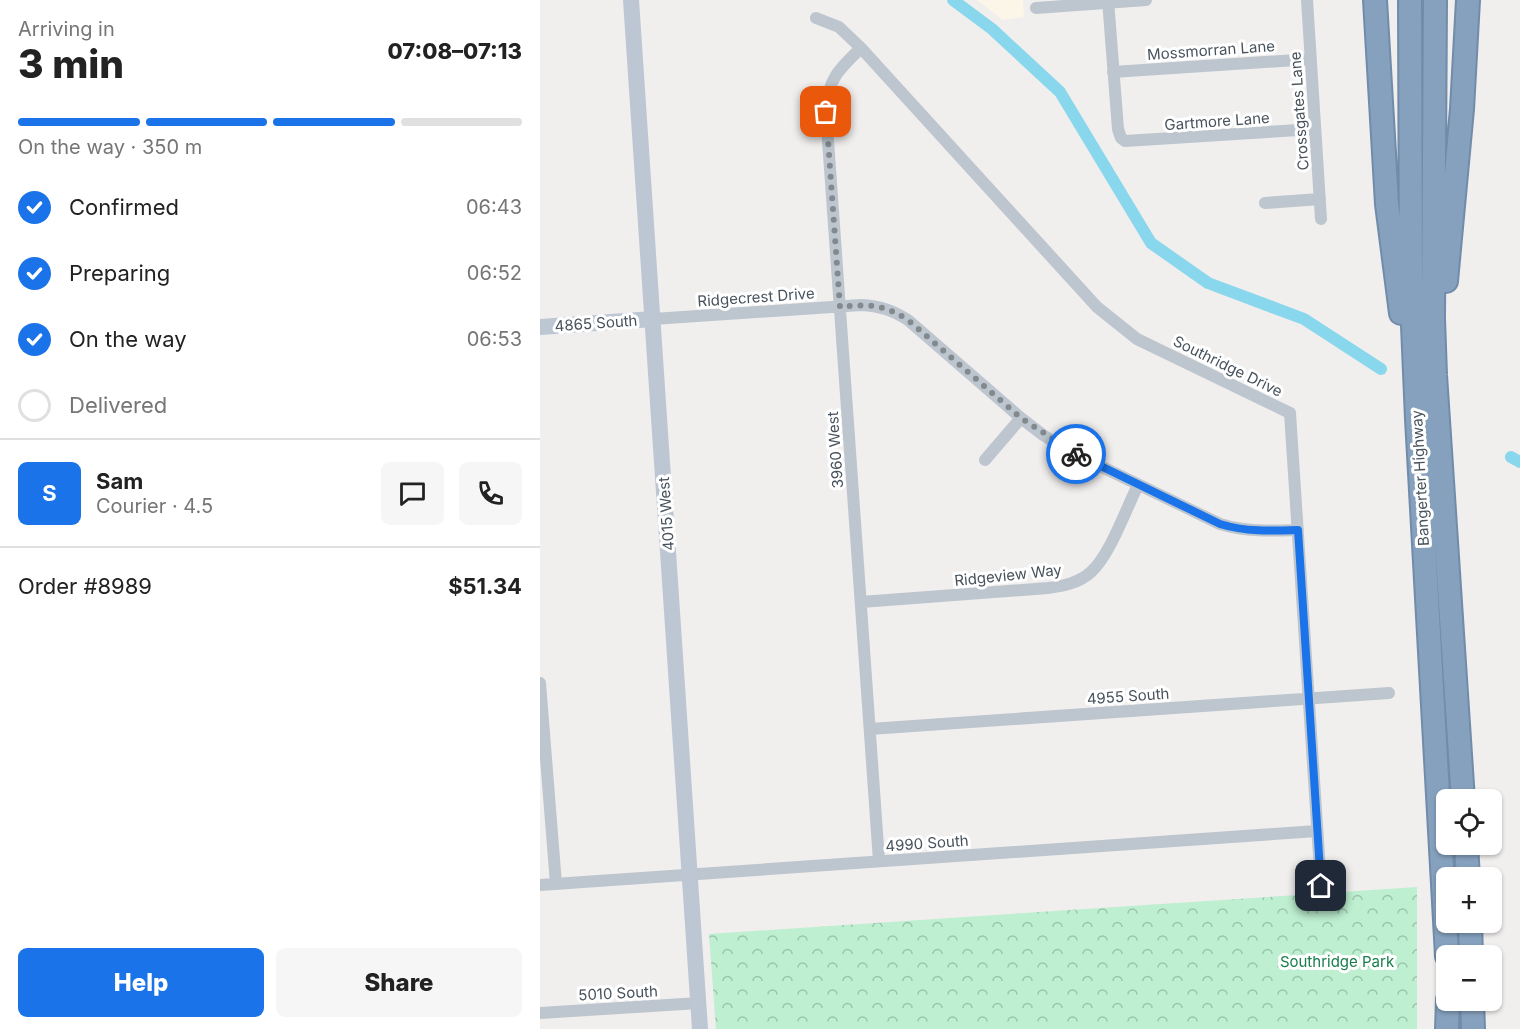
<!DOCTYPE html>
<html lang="en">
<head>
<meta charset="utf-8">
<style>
  body { margin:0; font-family:Inter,sans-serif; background:#f6f6f6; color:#222; height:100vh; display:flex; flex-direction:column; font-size:22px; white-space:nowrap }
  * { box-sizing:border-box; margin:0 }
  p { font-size:20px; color:#767676 }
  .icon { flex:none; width:33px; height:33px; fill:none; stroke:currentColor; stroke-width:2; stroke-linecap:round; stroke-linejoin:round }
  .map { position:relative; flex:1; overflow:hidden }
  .details { display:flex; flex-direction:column; background:#fff; width:540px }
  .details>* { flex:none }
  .fabs { position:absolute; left:896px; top:789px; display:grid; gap:12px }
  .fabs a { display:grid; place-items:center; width:66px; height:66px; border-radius:9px; background:#fff; box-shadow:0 2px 4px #0004; font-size:30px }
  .pin { position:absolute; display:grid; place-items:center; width:51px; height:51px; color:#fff; margin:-26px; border-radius:12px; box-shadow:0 3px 9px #0006 }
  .courier { position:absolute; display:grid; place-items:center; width:60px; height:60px; margin:-30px; border:4px solid #1a73e8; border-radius:50%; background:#fff; color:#222; box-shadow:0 2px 8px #0007 }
  .headline em { font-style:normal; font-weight:800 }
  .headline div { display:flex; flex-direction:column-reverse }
  .headline { display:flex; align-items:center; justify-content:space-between; height:102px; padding:0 18px }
  h1 { font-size:39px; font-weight:800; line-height:45px }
  .bar { display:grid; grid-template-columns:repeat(4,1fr); gap:9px 6px; align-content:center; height:72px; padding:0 18px }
  .bar i { height:8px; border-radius:4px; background:#e0e0e0 }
  .bar .active { background:#1a73e8 }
  .bar p { grid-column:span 4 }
  .line { display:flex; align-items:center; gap:15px; padding:0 18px; border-top:2px solid #e0e0e0 }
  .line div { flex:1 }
  .round { display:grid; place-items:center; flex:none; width:63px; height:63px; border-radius:9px; background:#f6f6f6 }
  ol { padding:0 18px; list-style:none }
  li { display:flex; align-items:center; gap:18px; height:66px }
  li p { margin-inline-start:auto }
  li .icon { padding:6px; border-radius:50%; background:#1a73e8; color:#fff; stroke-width:4 }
  li:last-child { color:#767676 }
  li i { width:33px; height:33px; border:3px solid #e0e0e0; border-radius:50% }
  .cta { display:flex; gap:12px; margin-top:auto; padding:12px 18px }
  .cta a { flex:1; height:69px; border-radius:9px; background:#1a73e8; color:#fff; font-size:24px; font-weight:800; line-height:69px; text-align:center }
  .cta a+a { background:#f6f6f6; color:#222 }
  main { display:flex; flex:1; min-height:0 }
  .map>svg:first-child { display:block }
  .commercial { fill:#fcf6e8 }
  .park { fill:url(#park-crowns) }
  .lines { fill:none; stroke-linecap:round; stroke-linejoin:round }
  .canal { stroke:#89d7ec; stroke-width:12 }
  .highway-casing { stroke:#718caa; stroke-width:26 }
  .street { stroke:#bdc6ce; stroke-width:12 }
  .secondary { stroke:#bcc7d3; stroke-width:16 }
  .highway { stroke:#86a1be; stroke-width:22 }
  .done { stroke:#82898f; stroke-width:6; stroke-dasharray:0 10.8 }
  .route { stroke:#1a73e8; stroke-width:8 }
  .labels { text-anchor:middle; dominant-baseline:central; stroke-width:6; stroke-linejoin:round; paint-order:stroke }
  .street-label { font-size:15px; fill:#47525c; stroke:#fff }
  .park-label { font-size:15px; fill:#167e4b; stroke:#fff }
</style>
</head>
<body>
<main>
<section class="details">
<div class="headline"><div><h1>3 min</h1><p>Arriving in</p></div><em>07:08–07:13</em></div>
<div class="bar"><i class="active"></i><i class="active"></i><i class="active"></i><i></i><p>On the way · 350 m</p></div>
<ol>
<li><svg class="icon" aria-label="check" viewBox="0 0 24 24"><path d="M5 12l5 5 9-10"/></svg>Confirmed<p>06:43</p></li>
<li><svg class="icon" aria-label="check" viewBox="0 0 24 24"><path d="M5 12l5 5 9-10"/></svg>Preparing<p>06:52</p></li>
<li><svg class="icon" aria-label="check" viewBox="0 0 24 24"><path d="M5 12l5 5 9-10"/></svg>On the way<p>06:53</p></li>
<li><i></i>Delivered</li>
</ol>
<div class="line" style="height:108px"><b class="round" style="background:#1a73e8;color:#fff">S</b><div><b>Sam</b><p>Courier · 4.5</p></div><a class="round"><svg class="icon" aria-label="chat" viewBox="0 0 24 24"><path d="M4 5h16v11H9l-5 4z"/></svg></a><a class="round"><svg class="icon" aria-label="phone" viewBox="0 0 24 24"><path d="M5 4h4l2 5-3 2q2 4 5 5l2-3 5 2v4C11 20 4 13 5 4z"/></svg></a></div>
<div class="line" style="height:78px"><div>Order #8989</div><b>$51.34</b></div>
<div class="cta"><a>Help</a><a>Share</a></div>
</section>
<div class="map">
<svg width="980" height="1029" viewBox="0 0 980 1029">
  <defs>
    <pattern id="park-crowns" width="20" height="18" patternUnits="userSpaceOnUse" patternTransform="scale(1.5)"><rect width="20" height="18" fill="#bdefd0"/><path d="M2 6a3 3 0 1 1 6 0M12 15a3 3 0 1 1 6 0" fill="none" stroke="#9bc4ac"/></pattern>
  </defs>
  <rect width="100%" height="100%" fill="#f1eeee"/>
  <path class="commercial" d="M437 0H483L484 17 463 20Z"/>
  <path class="park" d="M877 887V1029H176L169 934Z"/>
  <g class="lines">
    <path class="canal" d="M413 0 452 29 520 92 611 243 668 283 764 319 841 369
      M971 457 980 462"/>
    <defs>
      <path id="highway" d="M835 0 847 204 861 313
        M870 0 871 279 877 419 907 956
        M895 0 893 319 895 375 923 800
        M906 281 922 109 928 0
        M926 844 928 878
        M930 922 931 956
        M932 1000 933 1029
        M907 1029 908 1000"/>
    </defs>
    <use href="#highway" class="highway-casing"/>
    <path class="street" d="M568 0 578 129 581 138 585 141 775 129
      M767 0 781 219
      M496 8 606 0
      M276 18 299 27 321 48 557 307 597 339 750 413 781 886
      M321 48C299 69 287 80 286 112L339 861
      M573 72 771 59
      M725 203 780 199
      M113 319 321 305C340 306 352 310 368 320L481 418 503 435 527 450 680 524C706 532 731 531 758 530
      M445 460 481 418
      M321 602 508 588C523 586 539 583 551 572 570 555 586 509 598 485
      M0 683 16 884
      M330 729 849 693
      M0 885 777 831
      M0 1013 159 1003"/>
    <path class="secondary" d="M91 0 160 1029
      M0 327 113 319"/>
    <use href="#highway" class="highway"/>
  </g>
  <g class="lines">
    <path class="done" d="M286 112 300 307C328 304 344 304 368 320L481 418 536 454"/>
    <path class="route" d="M536 454 680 524C706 532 731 531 758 530L781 886"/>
  </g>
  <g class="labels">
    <g class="street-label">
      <text transform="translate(671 50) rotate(-4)">Mossmorran Lane</text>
      <text transform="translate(759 111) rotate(-94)">Crossgates Lane</text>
      <text transform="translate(677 121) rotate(-4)">Gartmore Lane</text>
      <text transform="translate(216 297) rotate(-4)">Ridgecrest Drive</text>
      <text transform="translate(56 323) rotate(-4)">4865 South</text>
      <text transform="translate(688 366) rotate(26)">Southridge Drive</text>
      <text transform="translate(295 450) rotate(-94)">3960 West</text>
      <text transform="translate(880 478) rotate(-93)">Bangerter Highway</text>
      <text transform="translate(126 514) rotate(-94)">4015 West</text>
      <text transform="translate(468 575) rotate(-6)">Ridgeview Way</text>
      <text transform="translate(588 696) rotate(-4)">4955 South</text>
      <text transform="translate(387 843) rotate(-4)">4990 South</text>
      <text transform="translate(78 993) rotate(-3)">5010 South</text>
    </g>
    <g class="park-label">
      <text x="797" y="961">Southridge Park</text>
    </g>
  </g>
</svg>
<div class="fabs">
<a><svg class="icon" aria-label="locate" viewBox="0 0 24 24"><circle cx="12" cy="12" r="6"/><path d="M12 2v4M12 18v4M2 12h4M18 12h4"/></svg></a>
<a>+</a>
<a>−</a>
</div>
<div class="pin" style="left:286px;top:112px;background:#ea580c"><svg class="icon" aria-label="bag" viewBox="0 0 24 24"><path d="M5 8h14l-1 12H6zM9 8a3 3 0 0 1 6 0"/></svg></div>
<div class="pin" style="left:781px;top:886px;background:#1f2937"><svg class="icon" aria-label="home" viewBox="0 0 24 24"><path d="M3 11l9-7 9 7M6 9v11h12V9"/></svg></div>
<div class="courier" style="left:536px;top:454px"><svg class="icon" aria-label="bike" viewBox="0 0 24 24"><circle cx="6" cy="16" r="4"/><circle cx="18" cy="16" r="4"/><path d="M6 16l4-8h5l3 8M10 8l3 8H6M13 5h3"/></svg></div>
</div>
</main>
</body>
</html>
